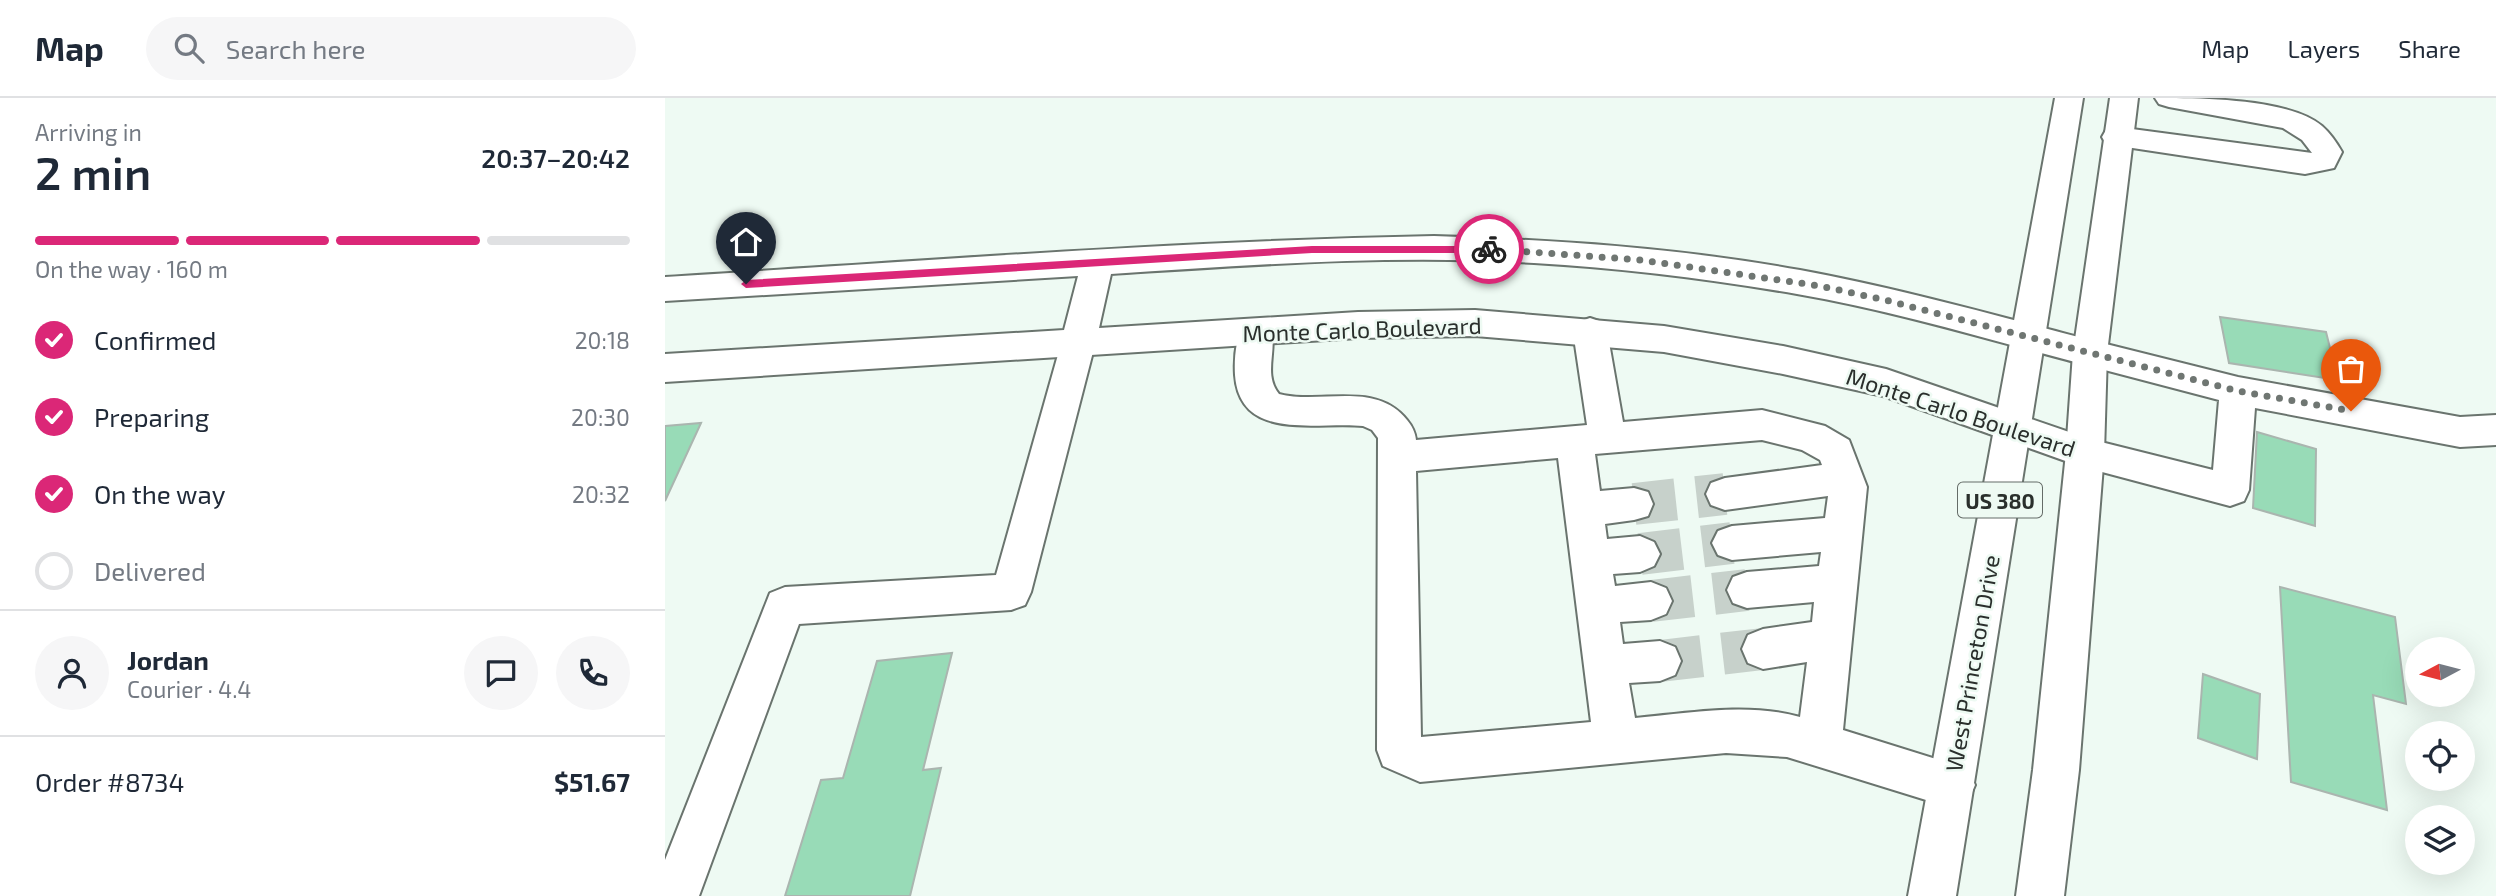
<!DOCTYPE html>
<html lang="en">
<head>
<meta charset="utf-8">
<style>
  body { margin:0; font-family:"Exo 2",sans-serif; background:#f6f6f7; color:#1f2937; height:100vh; display:flex; flex-direction:column; font-size:26px; white-space:nowrap }
  * { box-sizing:border-box; margin:0 }
  p { font-size:23px; color:#747a83 }
  .icon { flex:none; width:38px; height:38px; fill:none; stroke:currentColor; stroke-width:2; stroke-linecap:round; stroke-linejoin:round }
  .map { position:relative; flex:1; overflow:hidden }
  .side { display:flex; flex-direction:column; background:#fff; width:665px }
  .side>* { flex:none }
  .needle { width:46px; rotate:263deg }
  .fabs { position:absolute; left:1740px; top:539px; display:grid; gap:14px }
  .fabs a { display:grid; place-items:center; width:70px; height:70px; border-radius:50%; background:#fff; box-shadow:0 7px 28px #0002; font-size:35px }
  .pin { position:absolute; display:grid; place-items:center; width:60px; height:60px; color:#fff; margin:-72px -30px; border-radius:50% 50% 50% 0; rotate:-45deg; box-shadow:0 0 7px #0007 }
  .pin .icon { rotate:45deg }
  .courier { position:absolute; display:grid; place-items:center; width:70px; height:70px; margin:-35px; border:5px solid #db2777; border-radius:50%; background:#fff; color:#222; box-shadow:0 2px 9px #0007 }
  .overview em { font-style:normal; font-weight:600 }
  .overview div { display:flex; flex-direction:column-reverse }
  .overview { display:flex; align-items:center; justify-content:space-between; height:119px; padding:0 35px }
  h1 { font-size:46px; font-weight:600; line-height:52px }
  .bar { display:grid; grid-template-columns:repeat(4,1fr); gap:10px 7px; align-content:center; height:84px; padding:0 35px }
  .bar i { height:9px; border-radius:5px; background:#e0e1e3 }
  .bar .on { background:#db2777 }
  .bar p { grid-column:span 4 }
  .line { display:flex; align-items:center; gap:18px; padding:0 35px; border-top:2px solid #e0e1e3 }
  .line div { flex:1 }
  .round { display:grid; place-items:center; flex:none; width:74px; height:74px; border-radius:37px; background:#f6f6f7 }
  ol { padding:0 35px; list-style:none }
  li { display:flex; align-items:center; gap:21px; height:77px }
  li p { margin-inline-start:auto }
  li .icon { padding:7px; border-radius:50%; background:#db2777; color:#fff; stroke-width:4 }
  li:last-child { color:#747a83 }
  li i { width:38px; height:38px; border:4px solid #e0e1e3; border-radius:50% }
  header { display:flex; align-items:center; gap:42px; box-sizing:border-box; height:98px; padding:0 35px; background:#fff; border-bottom:2px solid #e0e1e3 }
  header strong { font-size:33px }
  nav { display:flex; gap:38px; margin-inline-start:auto; font-size:24px }
  .search { width:490px; height:63px; background:#f6f6f7; display:flex; align-items:center; gap:18px; box-sizing:border-box; padding:0 24px; border-radius:38px; color:#747a83; font-size:26px }
  main { display:flex; flex:1; min-height:0 }
  .map>svg:first-child { display:block }
  .building { fill:#98dbb7; stroke:#aab5af; stroke-width:2 }
  .lines { fill:none; stroke-linecap:round; stroke-linejoin:round }
  .minor-tunnel { stroke:#c7d1cb; stroke-width:42; stroke-dasharray:42 21; stroke-linecap:butt }
  .minor-casing { stroke:#6a746e; stroke-width:4 }
  .major-casing { stroke:#6a746e; stroke-width:4 }
  .highway-casing { stroke:#6a746e; stroke-width:4 }
  .minor { fill:#fff; fill-rule:evenodd }
  .major { fill:#fff; fill-rule:evenodd }
  .highway { fill:#fff; fill-rule:evenodd }
  .route { fill:#db2777 }
  .done { stroke:#6f7672; stroke-width:7; stroke-dasharray:0 12.6 }
  .labels { text-anchor:middle; dominant-baseline:central; stroke-width:5; stroke-linejoin:round; paint-order:stroke }
  .shield { fill:#eefaf3; stroke:#656c68; stroke-width:2 }
  .shield-label { font-size:21px; font-weight:bold; fill:#2a2f2c }
  .street-label { font-size:23px; fill:#2a2f2c; stroke:#eefaf3 }
</style>
</head>
<body>
<header>
<strong>Map</strong>
<div class="search"><svg class="icon" aria-label="search" viewBox="0 0 24 24"><circle cx="10" cy="10" r="6"/><path d="M15 15l6 6"/></svg>Search here</div>
<nav><a>Map</a><a>Layers</a><a>Share</a></nav>
</header>
<main>
<section class="side">
<div class="overview"><div><h1>2 min</h1><p>Arriving in</p></div><em>20:37–20:42</em></div>
<div class="bar"><i class="on"></i><i class="on"></i><i class="on"></i><i></i><p>On the way · 160 m</p></div>
<ol>
<li><svg class="icon" aria-label="check" viewBox="0 0 24 24"><path d="M5 12l5 5 9-10"/></svg>Confirmed<p>20:18</p></li>
<li><svg class="icon" aria-label="check" viewBox="0 0 24 24"><path d="M5 12l5 5 9-10"/></svg>Preparing<p>20:30</p></li>
<li><svg class="icon" aria-label="check" viewBox="0 0 24 24"><path d="M5 12l5 5 9-10"/></svg>On the way<p>20:32</p></li>
<li><i></i>Delivered</li>
</ol>
<div class="line" style="height:126px"><a class="round"><svg class="icon" aria-label="person" viewBox="0 0 24 24"><circle cx="12" cy="8" r="4"/><path d="M4 21q1-7 8-7t8 7"/></svg></a><div><b>Jordan</b><p>Courier · 4.4</p></div><a class="round"><svg class="icon" aria-label="chat" viewBox="0 0 24 24"><path d="M4 5h16v11H9l-5 4z"/></svg></a><a class="round"><svg class="icon" aria-label="phone" viewBox="0 0 24 24"><path d="M5 4h4l2 5-3 2q2 4 5 5l2-3 5 2v4C11 20 4 13 5 4z"/></svg></a></div>
<div class="line" style="height:91px"><div>Order #8734</div><b>$51.67</b></div>
</section>
<div class="map">
<svg width="1831" height="798" viewBox="0 0 1831 798">
  <rect width="100%" height="100%" fill="#eefaf3"/>
  <path class="building" d="M1555 219 1661 234 1673 282 1564 265Z
    M36 325 0 403V328Z
    M1592 334 1651 351 1650 428 1588 410Z
    M1615 489 1730 519 1741 606 1708 597 1722 712 1626 684Z
    M287 555 258 672 276 670 245 798H120L156 682 178 680 212 563Z
    M1538 576 1595 596 1592 661 1533 640Z"/>
  <g class="lines">
    <path class="minor-tunnel" d="M969 406 1060 396
      M975 456 1067 445
      M986 503 1082 492
      M995 563 1098 551"/>
    <defs>
      <path id="minor" d="M1490 0C1533 0 1624 0 1657 28 1665 35 1672 45 1677 54L1669 70 1640 76 1441 46 1437 39 1441 32 1452 29 1647 55 1637 42 1618 30 1504 9 1494 6Z
        M925 220 937 224 942 233 958 324 1097 312 1160 328 1184 342 1202 389 1178 632 1303 671 1310 687 1303 703 1287 710 1122 659 1061 655 755 684 718 668 712 652 713 340 707 332 698 328C653 323 575 345 570 277 569 260 571 240 579 225L591 221 603 225C616 247 596 274 614 296 656 307 710 282 742 322 747 328 750 334 751 342L922 327 908 233 913 224ZM1097 342 1137 352 1155 362 1157 367 1060 380 1046 385 1041 396 1046 407 1060 412 1163 398 1160 420 1067 428 1053 433 1047 445 1053 457 1067 462 1156 454 1154 468 1082 474 1068 479 1062 492 1068 505 1082 510 1149 504 1147 524 1098 531 1083 537 1077 551 1083 565 1098 571 1142 564 1135 619C1083 604 1023 615 970 620L964 585 995 583 1010 577 1016 563 1010 549 995 543 958 546 955 524 986 522 1001 516 1007 503 1001 490 986 484 950 488 948 476 975 474 989 468 995 456 989 444 975 438 942 441 940 426 969 422 983 418 988 406 983 394 969 390 935 393 930 356ZM893 360 926 624 756 639 751 373Z
        M413 233 425 237 430 246 366 494 360 507 346 512 134 526 34 798H0V762L105 495 120 489 331 477 396 246 401 237Z
        M1425 242 1573 279 1795 319 1831 317V347L1795 349 1590 310 1584 392 1579 403 1565 408 1407 366 1401 355 1407 344 1420 340 1548 372 1554 302 1413 265 1408 255 1413 245Z"/>
      <path id="major" d="M769 138C891 142 1014 150 1135 172 1233 190 1329 217 1425 242L1437 245 1442 255 1437 265 1425 268C1328 243 1231 213 1132 196 1045 181 957 170 869 165 729 156 587 167 446 176L434 230 693 214 810 212 999 228 1118 248 1221 271 1433 344 1439 355 1433 366 1420 370 1218 298 1118 276 999 254 810 238 693 240 0 284V256L399 232 413 178 0 203V179C257 163 512 143 769 138Z"/>
      <path id="highway" d="M1390 0H1418L1291 798H1243Z
        M1445 0H1473L1442 255 1439 355 1414 672 1399 798H1351L1368 672 1401 355 1408 255Z"/>
    </defs>
    <use href="#minor" class="minor-casing"/>
    <use href="#major" class="major-casing"/>
    <use href="#highway" class="highway-casing"/>
    <use href="#minor" class="minor"/>
    <use href="#major" class="major"/>
    <use href="#highway" class="highway"/>
  </g>
  <path class="route" d="M647 148H824L828 151 824 155H647L81 190 76 186 81 182Z"/>
  <g class="lines">
    <path class="done" d="M824 151 976 162 1155 188 1220 202 1573 293 1686 313"/>
  </g>
  <g class="labels">
    <rect class="shield" x="1293" y="384.5" width="84" height="35" rx="5"/>
    <g class="shield-label">
      <text x="1335" y="402">US 380</text>
    </g>
    <g class="street-label">
      <text transform="translate(697 231) rotate(-2)">Monte Carlo Boulevard</text>
      <text transform="translate(1296 314) rotate(18)">Monte Carlo Boulevard</text>
      <text transform="translate(1307 565) rotate(-80)">West Princeton Drive</text>
    </g>
  </g>
</svg>
<div class="fabs">
<a><svg class="needle" viewBox="-14 -14 28 28"><path d="M0-13l5 13h-10z" fill="#e53935"/><path d="M0 13l5-13h-10z" fill="#747a83"/></svg></a>
<a><svg class="icon" aria-label="locate" viewBox="0 0 24 24"><circle cx="12" cy="12" r="6"/><path d="M12 2v4M12 18v4M2 12h4M18 12h4"/></svg></a>
<a><svg class="icon" aria-label="layers" viewBox="0 0 24 24"><path d="M12 4l9 5-9 5-9-5zM3 14l9 5 9-5"/></svg></a>
</div>
<div class="pin" style="left:1686px;top:313px;background:#ea580c"><svg class="icon" aria-label="bag" viewBox="0 0 24 24"><path d="M5 8h14l-1 12H6zM9 8a3 3 0 0 1 6 0"/></svg></div>
<div class="pin" style="left:81px;top:186px;background:#1f2937"><svg class="icon" aria-label="home" viewBox="0 0 24 24"><path d="M3 11l9-7 9 7M6 9v11h12V9"/></svg></div>
<div class="courier" style="left:824px;top:151px"><svg class="icon" aria-label="bike" viewBox="0 0 24 24"><circle cx="6" cy="16" r="4"/><circle cx="18" cy="16" r="4"/><path d="M6 16l4-8h5l3 8M10 8l3 8H6M13 5h3"/></svg></div>
</div>
</main>
</body>
</html>
